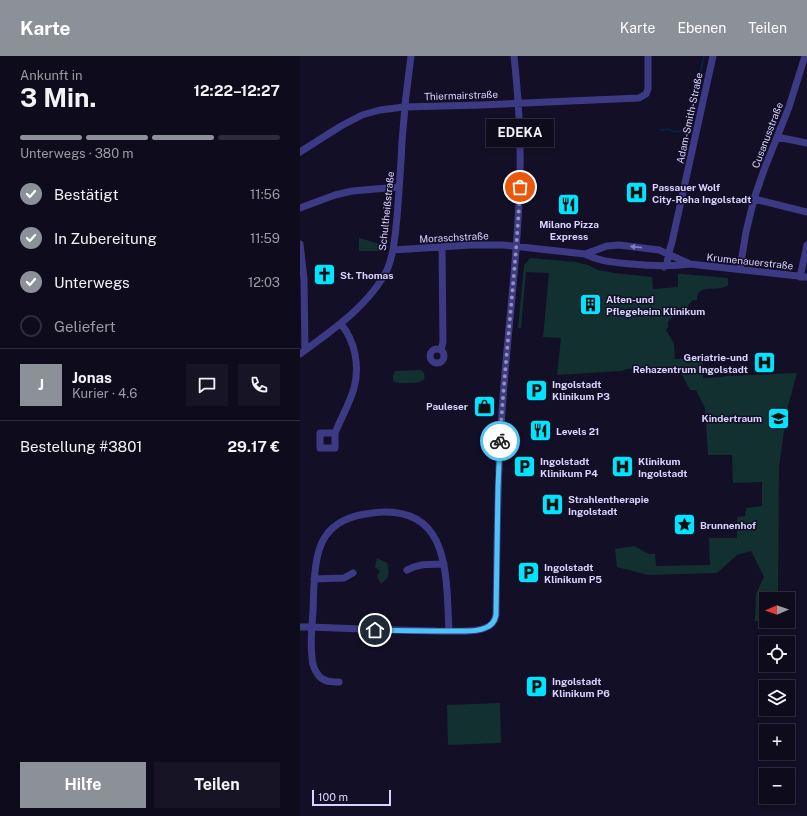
<!DOCTYPE html>
<html lang="de">
<head>
<meta charset="utf-8">
<style>
  body { margin:0; font-family:"Public Sans",sans-serif; background:#171425; color:#f1f3f6; height:100vh; display:flex; flex-direction:column; font-size:15px; white-space:nowrap }
  * { box-sizing:border-box; margin:0 }
  p { font-size:13px; color:#9b9ba3 }
  .icon { flex:none; width:22px; height:22px; fill:none; stroke:currentColor; stroke-width:2; stroke-linecap:round; stroke-linejoin:round }
  .map { position:relative; flex:1; overflow:hidden }
  .panel { display:flex; flex-direction:column; background:#0e0b1c; width:300px }
  .panel>* { flex:none }
  .needle { width:26px; rotate:268deg }
  .fabs { position:absolute; left:459px; top:536px; display:grid; gap:8px }
  .fabs a { display:grid; place-items:center; width:36px; height:36px; border-radius:0px; background:#0e0b1c; box-shadow:0 2px 6px #0003,0 0 0 1px #2e2b3b; font-size:20px }
  .scale { position:absolute; left:12px; bottom:10px; width:79px; box-sizing:border-box; padding-left:4px; border:2px solid #d9d4ff; border-top:0; font-size:11px; line-height:14px; white-space:nowrap; color:#d9d4ff; -webkit-text-stroke:3px #130f26; paint-order:stroke }
  .pin { position:absolute; display:grid; place-items:center; width:34px; height:34px; color:#fff; margin:-17px; border:2px solid #fff; border-radius:50%; box-shadow:0 1px 4px #0007 }
  .courier { position:absolute; display:grid; place-items:center; width:40px; height:40px; margin:-20px; border:3px solid #4fc3f7; border-radius:50%; background:#fff; color:#222; box-shadow:0 1px 5px #0007 }
  .bubble { position:absolute; height:28px; border-radius:0px; background:#0e0b1c; box-shadow:0 2px 6px #0003,0 0 0 1px #2e2b3b; font-size:13px; font-weight:700; line-height:28px; text-align:center }
  .headline em { font-style:normal; font-weight:700 }
  .headline div { display:flex; flex-direction:column-reverse }
  .headline { display:flex; align-items:center; justify-content:space-between; height:68px; padding:0 20px }
  h1 { font-size:26px; font-weight:700; line-height:30px }
  .bar { display:grid; grid-template-columns:repeat(4,1fr); gap:6px 4px; align-content:center; height:48px; padding:0 20px }
  .bar i { height:5px; border-radius:3px; background:#2e2b3b }
  .bar .selected { background:#8c9099 }
  .bar p { grid-column:span 4 }
  .line { display:flex; align-items:center; gap:10px; padding:0 20px; border-top:1px solid #2e2b3b }
  .line div { flex:1 }
  .round { display:grid; place-items:center; flex:none; width:42px; height:42px; border-radius:0px; background:#171425 }
  ol { padding:0 20px; list-style:none }
  li { display:flex; align-items:center; gap:12px; height:44px }
  li p { margin-inline-start:auto }
  li .icon { padding:4px; border-radius:50%; background:#8c9099; color:#fff; stroke-width:4 }
  li:last-child { color:#9b9ba3 }
  li i { width:22px; height:22px; border:2px solid #2e2b3b; border-radius:50% }
  .action { display:flex; gap:8px; margin-top:auto; padding:8px 20px }
  .action a { flex:1; height:46px; border-radius:0px; background:#8c9099; color:#fff; font-size:16px; font-weight:700; line-height:46px; text-align:center }
  .action a+a { background:#171425; color:#f1f3f6 }
  header { display:flex; align-items:center; gap:24px; box-sizing:border-box; height:56px; padding:0 20px; background:#8c9099; color:#fff }
  header strong { font-size:19px }
  nav { display:flex; gap:22px; margin-inline-start:auto; font-size:14px }
  main { display:flex; flex:1; min-height:0 }
  .map>svg:first-child { display:block }
  .green { fill:#12302f }
  .lines { fill:none; stroke-linecap:round; stroke-linejoin:round }
  .stream { stroke:#0c2248; stroke-width:1.5 }
  .minor { stroke:#3d3a85; stroke-width:7 }
  .oneway { fill:#837fbc }
  .done { stroke:#948fb3; stroke-width:4; stroke-dasharray:0 7.2 }
  .route { stroke:#4fc3f7; stroke-width:5 }
  .labels { text-anchor:middle; dominant-baseline:central; stroke-width:3; stroke-linejoin:round; paint-order:stroke }
  .street-label { font-size:10px; fill:#d9d4ff; stroke:#130f26 }
  .poi-label { font-size:10px; font-weight:bold; fill:#d9d4ff; stroke:#130f26; text-anchor:start }
</style>
</head>
<body>
<header>
<strong>Karte</strong>
<nav><a>Karte</a><a>Ebenen</a><a>Teilen</a></nav>
</header>
<main>
<section class="panel">
<div class="headline"><div><h1>3 Min.</h1><p>Ankunft in</p></div><em>12:22–12:27</em></div>
<div class="bar"><i class="selected"></i><i class="selected"></i><i class="selected"></i><i></i><p>Unterwegs · 380 m</p></div>
<ol>
<li><svg class="icon" aria-label="check" viewBox="0 0 24 24"><path d="M5 12l5 5 9-10"/></svg>Bestätigt<p>11:56</p></li>
<li><svg class="icon" aria-label="check" viewBox="0 0 24 24"><path d="M5 12l5 5 9-10"/></svg>In Zubereitung<p>11:59</p></li>
<li><svg class="icon" aria-label="check" viewBox="0 0 24 24"><path d="M5 12l5 5 9-10"/></svg>Unterwegs<p>12:03</p></li>
<li><i></i>Geliefert</li>
</ol>
<div class="line" style="height:72px"><b class="round" style="background:#8c9099;color:#fff">J</b><div><b>Jonas</b><p>Kurier · 4.6</p></div><a class="round"><svg class="icon" aria-label="chat" viewBox="0 0 24 24"><path d="M4 5h16v11H9l-5 4z"/></svg></a><a class="round"><svg class="icon" aria-label="phone" viewBox="0 0 24 24"><path d="M5 4h4l2 5-3 2q2 4 5 5l2-3 5 2v4C11 20 4 13 5 4z"/></svg></a></div>
<div class="line" style="height:52px"><div>Bestellung #3801</div><b>29.17 €</b></div>
<div class="action"><a>Hilfe</a><a>Teilen</a></div>
</section>
<div class="map">
<svg width="507" height="760" viewBox="0 0 507 760">
  <rect width="100%" height="100%" fill="#130f26"/>
  <path class="green" d="M59 182 80 188 81 195H59Z
    M230 202 276 206 288 209 298 214 314 217 352 221 353 233 378 231V218H382L428 222V229C419 236 406 229 398 237L397 244H393L388 250V259L373 260 368 266V271L366 274 374 288 375 303H402L403 322 423 321 426 320 497 317 487 354 479 411 478 543H466V565H455L456 538 464 521 451 495 437 499 417 517 348 519 317 511 315 493 334 490 349 498H355L356 510 410 509 409 482H437V461L445 460 446 452 462 450V426L433 427 432 399H408L405 352 396 334H390L381 317 353 318 348 312 327 313 321 315 257 319 261 282 243 281 249 217 226 216 221 272H218L224 209Z
    M122 314C130 326 118 327 109 327 103 327 98 328 93 325V320L95 315Z
    M77 502 87 507C90 518 90 520 81 528L77 520 80 515 75 511Z
    M200 647 201 687 148 689 147 649Z"/>
  <g class="lines">
    <path class="stream" d="M360 74 368 73 374 76 386 74 389 68 404 0"/>
    <path class="minor" d="M477 81 507 87
      M0 96 41 70 62 59 80 54 104 51 181 49 339 42 346 38 348 33V0
      M454 143 507 156
      M0 152 35 139 52 135 99 131
      M0 188 4 223 5 294
      M93 194 171 189H203L285 198C301 206 313 206 331 208 351 210 369 211 390 208L507 221
      M285 198 307 190 319 189 359 194 388 207
      M364 211 367 207 369 196 372 186 413 0
      M440 213 446 176 454 143 464 114 489 51 505 0
      M500 221 507 189
      M130 300a7 7 0 1 1 14 0a7 7 0 1 1-14 0Z
      M141 294 143 286 142 191
      M0 298C32 274 63 254 84 220 94 202 95 180 97 161 99 135 101 110 102 85 104 56 107 28 111 0
      M20 377H35V392H20Z
      M35 377C41 362 50 347 54 332 60 310 55 285 41 268
      M107 514C119 507 131 509 144 508
      M14 523 44 522 53 517
      M0 571H12C53 573 95 574 137 575 149 575 174 577 185 572 191 570 195 565 196 559 197 491 197 424 202 356 207 276 219 196 220 115 221 76 218 38 214 0
      M39 626C32 626 24 626 19 620 15 615 12 608 12 601 10 586 12 570 13 555 14 533 13 499 25 481 35 465 54 459 72 457 151 447 146 519 149 575"/>
  </g>
  <defs><path id="oneway-solid" d="M-6-.8H1V-3.2L6.5 0L1 3.2V.8H-6Z"/></defs>
  <use class="oneway" href="#oneway-solid" transform="translate(336 191) rotate(-174)"/>
  <g class="lines">
    <path class="done" d="M200 385C205 300 216 216 220 131"/>
    <path class="route" d="M75 574C102 575 130 575 157 575 165 575 176 576 185 572 191 570 195 565 196 559L198 431 200 385"/>
  </g>
  <defs>
    <symbol id="hospital-square" viewBox="-11 -11 22 22"><rect x="-9" y="-9" width="18" height="18" rx="4" fill="#00e5ff" stroke="#130f26"/><path d="M-5-5h3v3.5h4V-5h3V5h-3V1.5h-4V5h-3Z" fill="#111"/></symbol>
    <symbol id="restaurant-square" viewBox="-11 -11 22 22"><rect x="-9" y="-9" width="18" height="18" rx="4" fill="#00e5ff" stroke="#130f26"/><path d="M-5-6h1v4h1v-4h1v4h1v-4h1v5L-1.5 .5V6h-2V.5L-5-1ZM5-6V6H3V1.5H1.5Q1.5-4 5-6Z" fill="#111"/></symbol>
    <symbol id="church-square" viewBox="-11 -11 22 22"><rect x="-9" y="-9" width="18" height="18" rx="4" fill="#00e5ff" stroke="#130f26"/><path d="M-1.2-6h2.4v3.5h3.3v2.4h-3.3V6h-2.4V-.1h-3.3v-2.4h3.3Z" fill="#111"/></symbol>
    <symbol id="building-square" viewBox="-11 -11 22 22"><rect x="-9" y="-9" width="18" height="18" rx="4" fill="#00e5ff" stroke="#130f26"/><path d="M-4-6H4V6H1V3H-1V6H-4ZM-2.5-4.3h1.7v1.8h-1.7ZM.8-4.3h1.7v1.8H.8ZM-2.5-1h1.7V.8h-1.7ZM.8-1h1.7V.8H.8Z" fill="#111"/></symbol>
    <symbol id="parking-square" viewBox="-11 -11 22 22"><rect x="-9" y="-9" width="18" height="18" rx="4" fill="#00e5ff" stroke="#130f26"/><path d="M-3.5-5.5H1a3.5 3.5 0 0 1 0 7H-1V5.5H-3.5ZM-1-3.4V-.6H.8a1.4 1.4 0 0 0 0-2.8Z" fill="#111"/></symbol>
    <symbol id="shop-square" viewBox="-11 -11 22 22"><rect x="-9" y="-9" width="18" height="18" rx="4" fill="#00e5ff" stroke="#130f26"/><path d="M-5-2.5h2.3a2.7 3.5 0 0 1 5.4 0H5L5.5 6h-11ZM-1.5-2.5h3a1.5 2.3 0 0 0-3 0Z" fill="#111"/></symbol>
    <symbol id="school-square" viewBox="-11 -11 22 22"><rect x="-9" y="-9" width="18" height="18" rx="4" fill="#00e5ff" stroke="#130f26"/><path d="M0-5L7-2L0 1L-7-2ZM-4 1L0 2.5L4 1V4Q0 6-4 4Z" fill="#111"/></symbol>
    <symbol id="sight-square" viewBox="-11 -11 22 22"><rect x="-9" y="-9" width="18" height="18" rx="4" fill="#00e5ff" stroke="#130f26"/><path d="M0-6L1.8-2.2L6-1.7L2.9 1.2L3.7 5.4L0 3.3L-3.7 5.4L-2.9 1.2L-6-1.7L-1.8-2.2Z" fill="#111"/></symbol>
  </defs>
  <g fill-rule="evenodd">
    <use href="#hospital-square" x="324" y="124" width="25" height="25"/>
    <use href="#restaurant-square" x="256" y="136" width="25" height="25"/>
    <use href="#church-square" x="12" y="206" width="25" height="25"/>
    <use href="#building-square" x="278" y="236" width="25" height="25"/>
    <use href="#hospital-square" x="452" y="294" width="25" height="25"/>
    <use href="#parking-square" x="224" y="322" width="25" height="25"/>
    <use href="#shop-square" x="172" y="338" width="25" height="25"/>
    <use href="#school-square" x="466" y="350" width="25" height="25"/>
    <use href="#restaurant-square" x="228" y="362" width="25" height="25"/>
    <use href="#parking-square" x="212" y="398" width="25" height="25"/>
    <use href="#hospital-square" x="310" y="398" width="25" height="25"/>
    <use href="#hospital-square" x="240" y="436" width="25" height="25"/>
    <use href="#sight-square" x="372" y="456" width="25" height="25"/>
    <use href="#parking-square" x="216" y="504" width="25" height="25"/>
    <use href="#parking-square" x="224" y="618" width="25" height="25"/>
  </g>
  <g class="labels">
    <g class="street-label">
      <text transform="translate(161 39) rotate(-2)">Thiermairstraße</text>
      <text transform="translate(389 62) rotate(-78)">Adam-Smith-Straße</text>
      <text transform="translate(467 79) rotate(-69)">Cusanusstraße</text>
      <text transform="translate(86 155) rotate(-84)">Schultheißstraße</text>
      <text transform="translate(154 181) rotate(-3)">Moraschstraße</text>
      <text transform="translate(450 205) rotate(6)">Krumenauerstraße</text>
    </g>
    <g class="poi-label">
      <text x="352" y="131">Passauer Wolf<tspan x="352" dy="12">City-Reha Ingolstadt</tspan></text>
      <text x="269" y="168" text-anchor="middle">Milano Pizza<tspan x="269" dy="12">Express</tspan></text>
      <text x="40" y="219">St. Thomas</text>
      <text x="306" y="243">Alten-und<tspan x="306" dy="12">Pflegeheim Klinikum</tspan></text>
      <text x="448" y="301" text-anchor="end">Geriatrie-und<tspan x="448" dy="12">Rehazentrum Ingolstadt</tspan></text>
      <text x="252" y="328">Ingolstadt<tspan x="252" dy="12">Klinikum P3</tspan></text>
      <text x="168" y="350" text-anchor="end">Pauleser</text>
      <text x="462" y="362" text-anchor="end">Kindertraum</text>
      <text x="256" y="375">Levels 21</text>
      <text x="240" y="405">Ingolstadt<tspan x="240" dy="12">Klinikum P4</tspan></text>
      <text x="338" y="405">Klinikum<tspan x="338" dy="12">Ingolstadt</tspan></text>
      <text x="268" y="443">Strahlentherapie<tspan x="268" dy="12">Ingolstadt</tspan></text>
      <text x="400" y="469">Brunnenhof</text>
      <text x="244" y="511">Ingolstadt<tspan x="244" dy="12">Klinikum P5</tspan></text>
      <text x="252" y="625">Ingolstadt<tspan x="252" dy="12">Klinikum P6</tspan></text>
    </g>
  </g>
</svg>
<div class="fabs">
<a><svg class="needle" viewBox="-14 -14 28 28"><path d="M0-13l5 13h-10z" fill="#e53935"/><path d="M0 13l5-13h-10z" fill="#9b9ba3"/></svg></a>
<a><svg class="icon" aria-label="locate" viewBox="0 0 24 24"><circle cx="12" cy="12" r="6"/><path d="M12 2v4M12 18v4M2 12h4M18 12h4"/></svg></a>
<a><svg class="icon" aria-label="layers" viewBox="0 0 24 24"><path d="M12 4l9 5-9 5-9-5zM3 14l9 5 9-5"/></svg></a>
<a>+</a>
<a>−</a>
</div>
<div class="scale">100 m</div>
<div class="pin" style="left:220px;top:131px;background:#ea580c"><svg class="icon" aria-label="bag" viewBox="0 0 24 24"><path d="M5 8h14l-1 12H6zM9 8a3 3 0 0 1 6 0"/></svg></div>
<div class="pin" style="left:75px;top:574px;background:#1f2937"><svg class="icon" aria-label="home" viewBox="0 0 24 24"><path d="M3 11l9-7 9 7M6 9v11h12V9"/></svg></div>
<div class="courier" style="left:200px;top:385px"><svg class="icon" aria-label="bike" viewBox="0 0 24 24"><circle cx="6" cy="16" r="4"/><circle cx="18" cy="16" r="4"/><path d="M6 16l4-8h5l3 8M10 8l3 8H6M13 5h3"/></svg></div>
<div class="bubble" style="left:186px;top:63px;width:68px">EDEKA</div>
</div>
</main>
</body>
</html>
